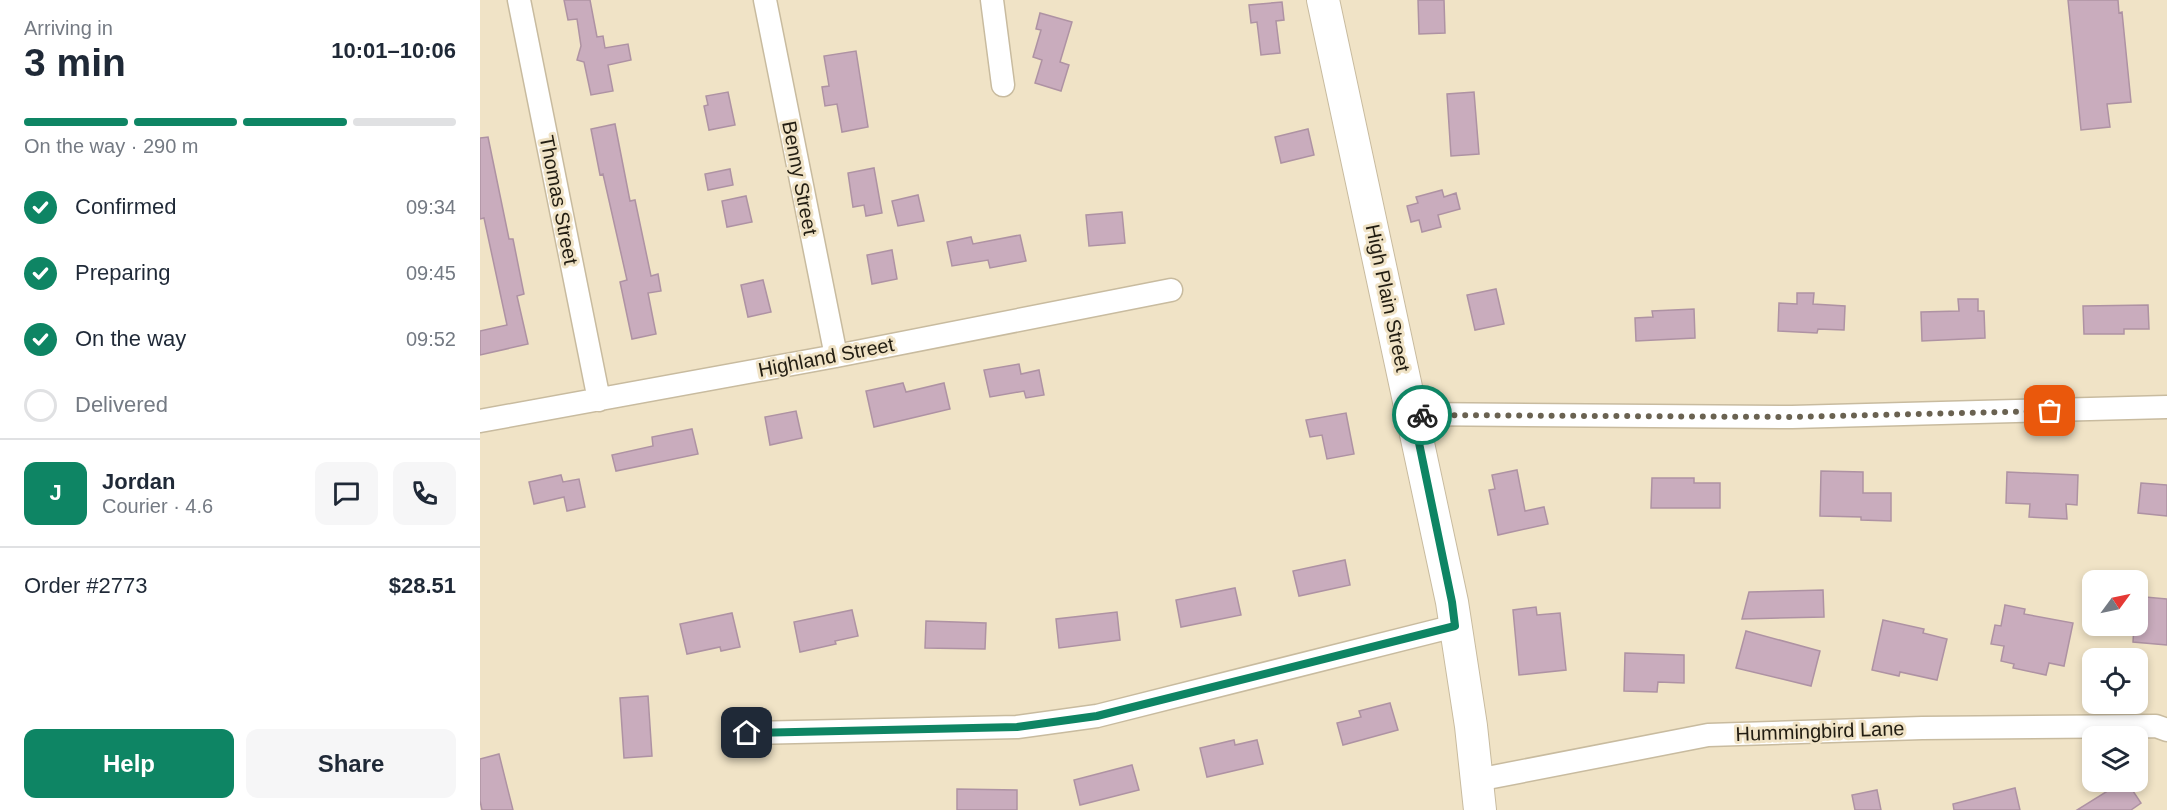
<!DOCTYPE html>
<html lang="en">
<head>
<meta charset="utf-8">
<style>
  body { margin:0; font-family:Helvetica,sans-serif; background:#f6f6f7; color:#1f2937; height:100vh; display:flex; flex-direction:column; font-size:22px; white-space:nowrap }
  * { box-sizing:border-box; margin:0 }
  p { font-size:20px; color:#747a83 }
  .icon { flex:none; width:33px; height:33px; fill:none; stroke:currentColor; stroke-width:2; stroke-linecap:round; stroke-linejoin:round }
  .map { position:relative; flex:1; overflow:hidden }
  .drawer { display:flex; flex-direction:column; background:#fff; width:480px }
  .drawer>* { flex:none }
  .needle { width:39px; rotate:57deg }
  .controls { position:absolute; left:1602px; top:570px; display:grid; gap:12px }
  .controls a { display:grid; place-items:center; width:66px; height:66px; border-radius:12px; background:#fff; box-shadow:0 3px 9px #0003; font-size:30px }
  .pin { position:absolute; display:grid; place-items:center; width:51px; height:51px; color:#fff; margin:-26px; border-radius:12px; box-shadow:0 3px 9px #0006 }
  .courier { position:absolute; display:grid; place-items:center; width:60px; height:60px; margin:-30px; border:4px solid #0e8564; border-radius:50%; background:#fff; color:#222; box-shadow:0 2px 8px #0007 }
  .head em { font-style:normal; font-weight:600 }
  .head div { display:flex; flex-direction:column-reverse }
  .head { display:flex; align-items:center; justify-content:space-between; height:102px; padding:0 24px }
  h1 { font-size:39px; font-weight:600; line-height:45px }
  .bar { display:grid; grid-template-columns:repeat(4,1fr); gap:9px 6px; align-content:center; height:72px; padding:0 24px }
  .bar i { height:8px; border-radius:4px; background:#e0e1e3 }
  .bar .current { background:#0e8564 }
  .bar p { grid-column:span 4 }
  .line { display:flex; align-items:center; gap:15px; padding:0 24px; border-top:2px solid #e0e1e3 }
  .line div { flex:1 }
  .round { display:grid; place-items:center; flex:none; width:63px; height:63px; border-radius:12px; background:#f6f6f7 }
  ol { padding:0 24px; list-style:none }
  li { display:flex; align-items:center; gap:18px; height:66px }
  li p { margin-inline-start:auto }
  li .icon { padding:6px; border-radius:50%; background:#0e8564; color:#fff; stroke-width:4 }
  li:last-child { color:#747a83 }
  li i { width:33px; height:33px; border:3px solid #e0e1e3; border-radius:50% }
  .cta { display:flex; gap:12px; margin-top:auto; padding:12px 24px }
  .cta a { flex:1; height:69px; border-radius:12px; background:#0e8564; color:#fff; font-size:24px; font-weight:600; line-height:69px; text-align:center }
  .cta a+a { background:#f6f6f7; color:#1f2937 }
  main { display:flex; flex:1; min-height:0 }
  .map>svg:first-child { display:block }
  .building { fill:#c9acbd; stroke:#ae92a3; stroke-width:1.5 }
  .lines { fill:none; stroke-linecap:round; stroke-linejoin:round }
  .street-casing { stroke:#c8bb9f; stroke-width:25 }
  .secondary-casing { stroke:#c8bb9f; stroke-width:34 }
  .street { stroke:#fff; stroke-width:22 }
  .secondary { stroke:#fff; stroke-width:32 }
  .done { stroke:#6a6251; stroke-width:6; stroke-dasharray:0 10.8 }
  .route { stroke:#0e8564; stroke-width:8 }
  .labels { text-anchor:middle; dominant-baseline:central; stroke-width:6; stroke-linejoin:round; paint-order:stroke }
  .street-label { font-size:20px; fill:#221d12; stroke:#f0e3c6 }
</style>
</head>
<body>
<main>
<section class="drawer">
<div class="head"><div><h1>3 min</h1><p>Arriving in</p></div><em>10:01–10:06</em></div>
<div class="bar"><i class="current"></i><i class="current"></i><i class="current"></i><i></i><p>On the way · 290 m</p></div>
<ol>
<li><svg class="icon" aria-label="check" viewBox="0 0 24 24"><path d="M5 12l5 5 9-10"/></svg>Confirmed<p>09:34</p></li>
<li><svg class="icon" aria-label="check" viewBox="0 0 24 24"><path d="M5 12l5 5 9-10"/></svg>Preparing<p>09:45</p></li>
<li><svg class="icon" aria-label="check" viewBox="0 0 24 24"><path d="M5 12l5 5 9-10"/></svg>On the way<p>09:52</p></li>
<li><i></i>Delivered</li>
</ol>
<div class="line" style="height:108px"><b class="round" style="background:#0e8564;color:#fff">J</b><div><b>Jordan</b><p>Courier · 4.6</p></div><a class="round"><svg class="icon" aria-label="chat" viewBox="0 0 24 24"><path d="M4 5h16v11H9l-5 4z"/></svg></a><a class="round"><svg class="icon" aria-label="phone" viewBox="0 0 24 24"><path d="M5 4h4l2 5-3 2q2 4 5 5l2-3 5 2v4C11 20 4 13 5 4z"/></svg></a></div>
<div class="line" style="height:78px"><div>Order #2773</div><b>$28.51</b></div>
<div class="cta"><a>Help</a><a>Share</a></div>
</section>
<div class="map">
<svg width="1687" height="810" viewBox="0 0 1687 810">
  <rect width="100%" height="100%" fill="#f0e3c6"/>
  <path class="building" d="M84 0H110L117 37 123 36 125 48 148 44 151 60 128 65 133 91 111 95 104 62 97 60 101 46 97 19 88 20Z
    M938 0H964L965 33 939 34Z
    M1588 0H1638L1639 13 1642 12 1651 102 1627 104 1630 127 1601 130Z
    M802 2 804 20 796 21 800 53 781 55 777 22 771 23 769 5Z
    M560 13 592 22 580 62 589 65 581 91 555 83 562 60 553 57 561 30 556 29Z
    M376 51 388 127 362 132 357 104 345 106 342 87 349 86 344 56Z
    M248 92 255 125 229 130 224 106 228 105 226 96Z
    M994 92 999 154 971 156 967 94Z
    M135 124 150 201 155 200 171 276 178 274 181 291 168 293 176 334 152 339 140 282 147 280 123 174 120 175 111 129Z
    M828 129 834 155 801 163 795 137Z
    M8 137 29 239H33L44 294 37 296 48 344 0 355V331L27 325 4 218 0 219V138Z
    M394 168 402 213 386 216 384 205 373 207 368 173Z
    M250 169 253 185 228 190 225 174Z
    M962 190 964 197 976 193 980 209 958 215 961 227 942 232 939 220 931 222 927 206 938 203 936 197Z
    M438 195 444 221 418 226 412 201Z
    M266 196 272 222 247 227 242 201Z
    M642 212 645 243 609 246 606 215Z
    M540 235 546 261 510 268 508 260 472 266 467 242 491 237 493 244Z
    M412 250 417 279 392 284 387 255Z
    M283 280 291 312 268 317 261 285Z
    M1016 289 1024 324 995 330 987 295Z
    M1317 293H1334L1333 304 1365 306 1364 330 1338 329 1337 333 1298 331 1299 303 1317 304Z
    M1478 299H1498V311H1504L1505 338 1442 341 1441 312 1479 311Z
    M1668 305 1669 329H1644V334H1604L1603 306Z
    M1214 309 1215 338 1156 341 1155 318 1173 317 1172 311Z
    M539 364 541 374 559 370 564 395 546 398 544 391 510 397 504 370Z
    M423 383 426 392 464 383 470 409 394 427 386 391Z
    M316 411 322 438 290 445 285 417Z
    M866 413 874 454 847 459 842 435 830 437 826 420Z
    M212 429 218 454 136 471 132 455 173 446 172 437Z
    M1037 470 1045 511 1064 507 1068 524 1018 535 1009 490 1015 489 1012 475Z
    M1341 471 1383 472V493H1411V521L1381 520V517L1340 516Z
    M1527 472 1598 475 1597 505 1586 504 1587 519 1549 517 1550 504 1526 503Z
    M81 475 83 482 99 479 105 507 87 511 84 497 54 504 49 482Z
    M1172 478H1214V483H1240V508H1171Z
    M1661 483 1687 485V516L1658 513Z
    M865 560 870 585 819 596 813 571Z
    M755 588 761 615 701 627 696 600Z
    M1343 590 1344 617 1262 619 1269 592Z
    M1665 597 1687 599V645L1653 642 1654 626H1658V615L1664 616Z
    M1525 605 1545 609 1544 614 1593 623 1584 666 1569 663 1566 675 1533 668 1534 664 1521 661 1524 646 1511 644 1515 625 1521 626Z
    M1056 607 1057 615 1080 613 1086 670 1039 675 1033 610Z
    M372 610 378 636 355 641 356 644 320 652 314 622Z
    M637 612 640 640 579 648 576 619Z
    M252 613 260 647 241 651 240 647 207 654 200 624Z
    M1403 620 1444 629 1443 633 1467 639 1457 680 1420 672 1419 676 1392 670Z
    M446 621 506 623 505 649 445 648Z
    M1266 631 1340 651 1331 686 1256 668Z
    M1145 653 1204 655V683L1178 682 1177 692 1144 691Z
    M168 696 172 756 144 758 140 698Z
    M910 703 918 730 863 745 857 723 881 717 879 711Z
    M754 740 755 745 777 740 783 764 727 777 720 748Z
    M19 754 33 810H2L0 801V759Z
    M652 765 659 790 600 805 594 780Z
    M1642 782H1647L1661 803 1651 810H1597Z
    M1535 788 1540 810H1474L1473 804Z
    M477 789 537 790V810H477Z
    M1397 790 1401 810H1375L1372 795Z"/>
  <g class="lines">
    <defs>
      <path id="street" d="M39 0 119 400
        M285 0 356 356
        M512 0 523 85
        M933 414 1312 417 1687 407
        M0 421 356 356 691 290
        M267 733 537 727 617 716 975 626
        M997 780 1228 735 1442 728 1676 726 1687 730"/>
      <path id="secondary" d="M843 0 972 602 991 726 1000 810"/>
    </defs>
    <use href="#street" class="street-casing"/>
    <use href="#secondary" class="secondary-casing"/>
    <use href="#street" class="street"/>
    <use href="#secondary" class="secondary"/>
  </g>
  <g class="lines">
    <path class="done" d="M942 415 1312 417 1570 411"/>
    <path class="route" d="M267 733 537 727 617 716 975 626 972 602 933 414 942 415"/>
  </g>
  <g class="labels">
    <g class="street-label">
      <text transform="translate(320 178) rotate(79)">Benny Street</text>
      <text transform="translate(79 200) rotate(79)">Thomas Street</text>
      <text transform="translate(908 298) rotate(78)">High Plain Street</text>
      <text transform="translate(346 357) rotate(-11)">Highland Street</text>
      <text transform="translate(1340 731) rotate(-2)">Hummingbird Lane</text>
    </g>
  </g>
</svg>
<div class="controls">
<a><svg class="needle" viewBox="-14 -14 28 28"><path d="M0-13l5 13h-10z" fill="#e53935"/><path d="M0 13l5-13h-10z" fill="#747a83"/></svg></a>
<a><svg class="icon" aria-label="locate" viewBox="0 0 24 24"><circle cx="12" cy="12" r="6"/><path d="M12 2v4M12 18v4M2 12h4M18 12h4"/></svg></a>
<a><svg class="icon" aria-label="layers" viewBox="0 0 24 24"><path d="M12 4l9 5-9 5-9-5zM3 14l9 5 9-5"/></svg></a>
</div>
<div class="pin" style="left:1570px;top:411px;background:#ea580c"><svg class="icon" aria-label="bag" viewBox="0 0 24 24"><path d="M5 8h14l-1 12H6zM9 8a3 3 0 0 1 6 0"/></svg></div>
<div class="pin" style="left:267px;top:733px;background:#1f2937"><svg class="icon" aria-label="home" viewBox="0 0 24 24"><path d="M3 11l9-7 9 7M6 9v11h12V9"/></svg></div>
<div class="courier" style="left:942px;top:415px"><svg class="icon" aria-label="bike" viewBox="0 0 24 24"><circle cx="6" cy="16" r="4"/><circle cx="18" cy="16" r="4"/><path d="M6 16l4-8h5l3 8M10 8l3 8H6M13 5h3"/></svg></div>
</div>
</main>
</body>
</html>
